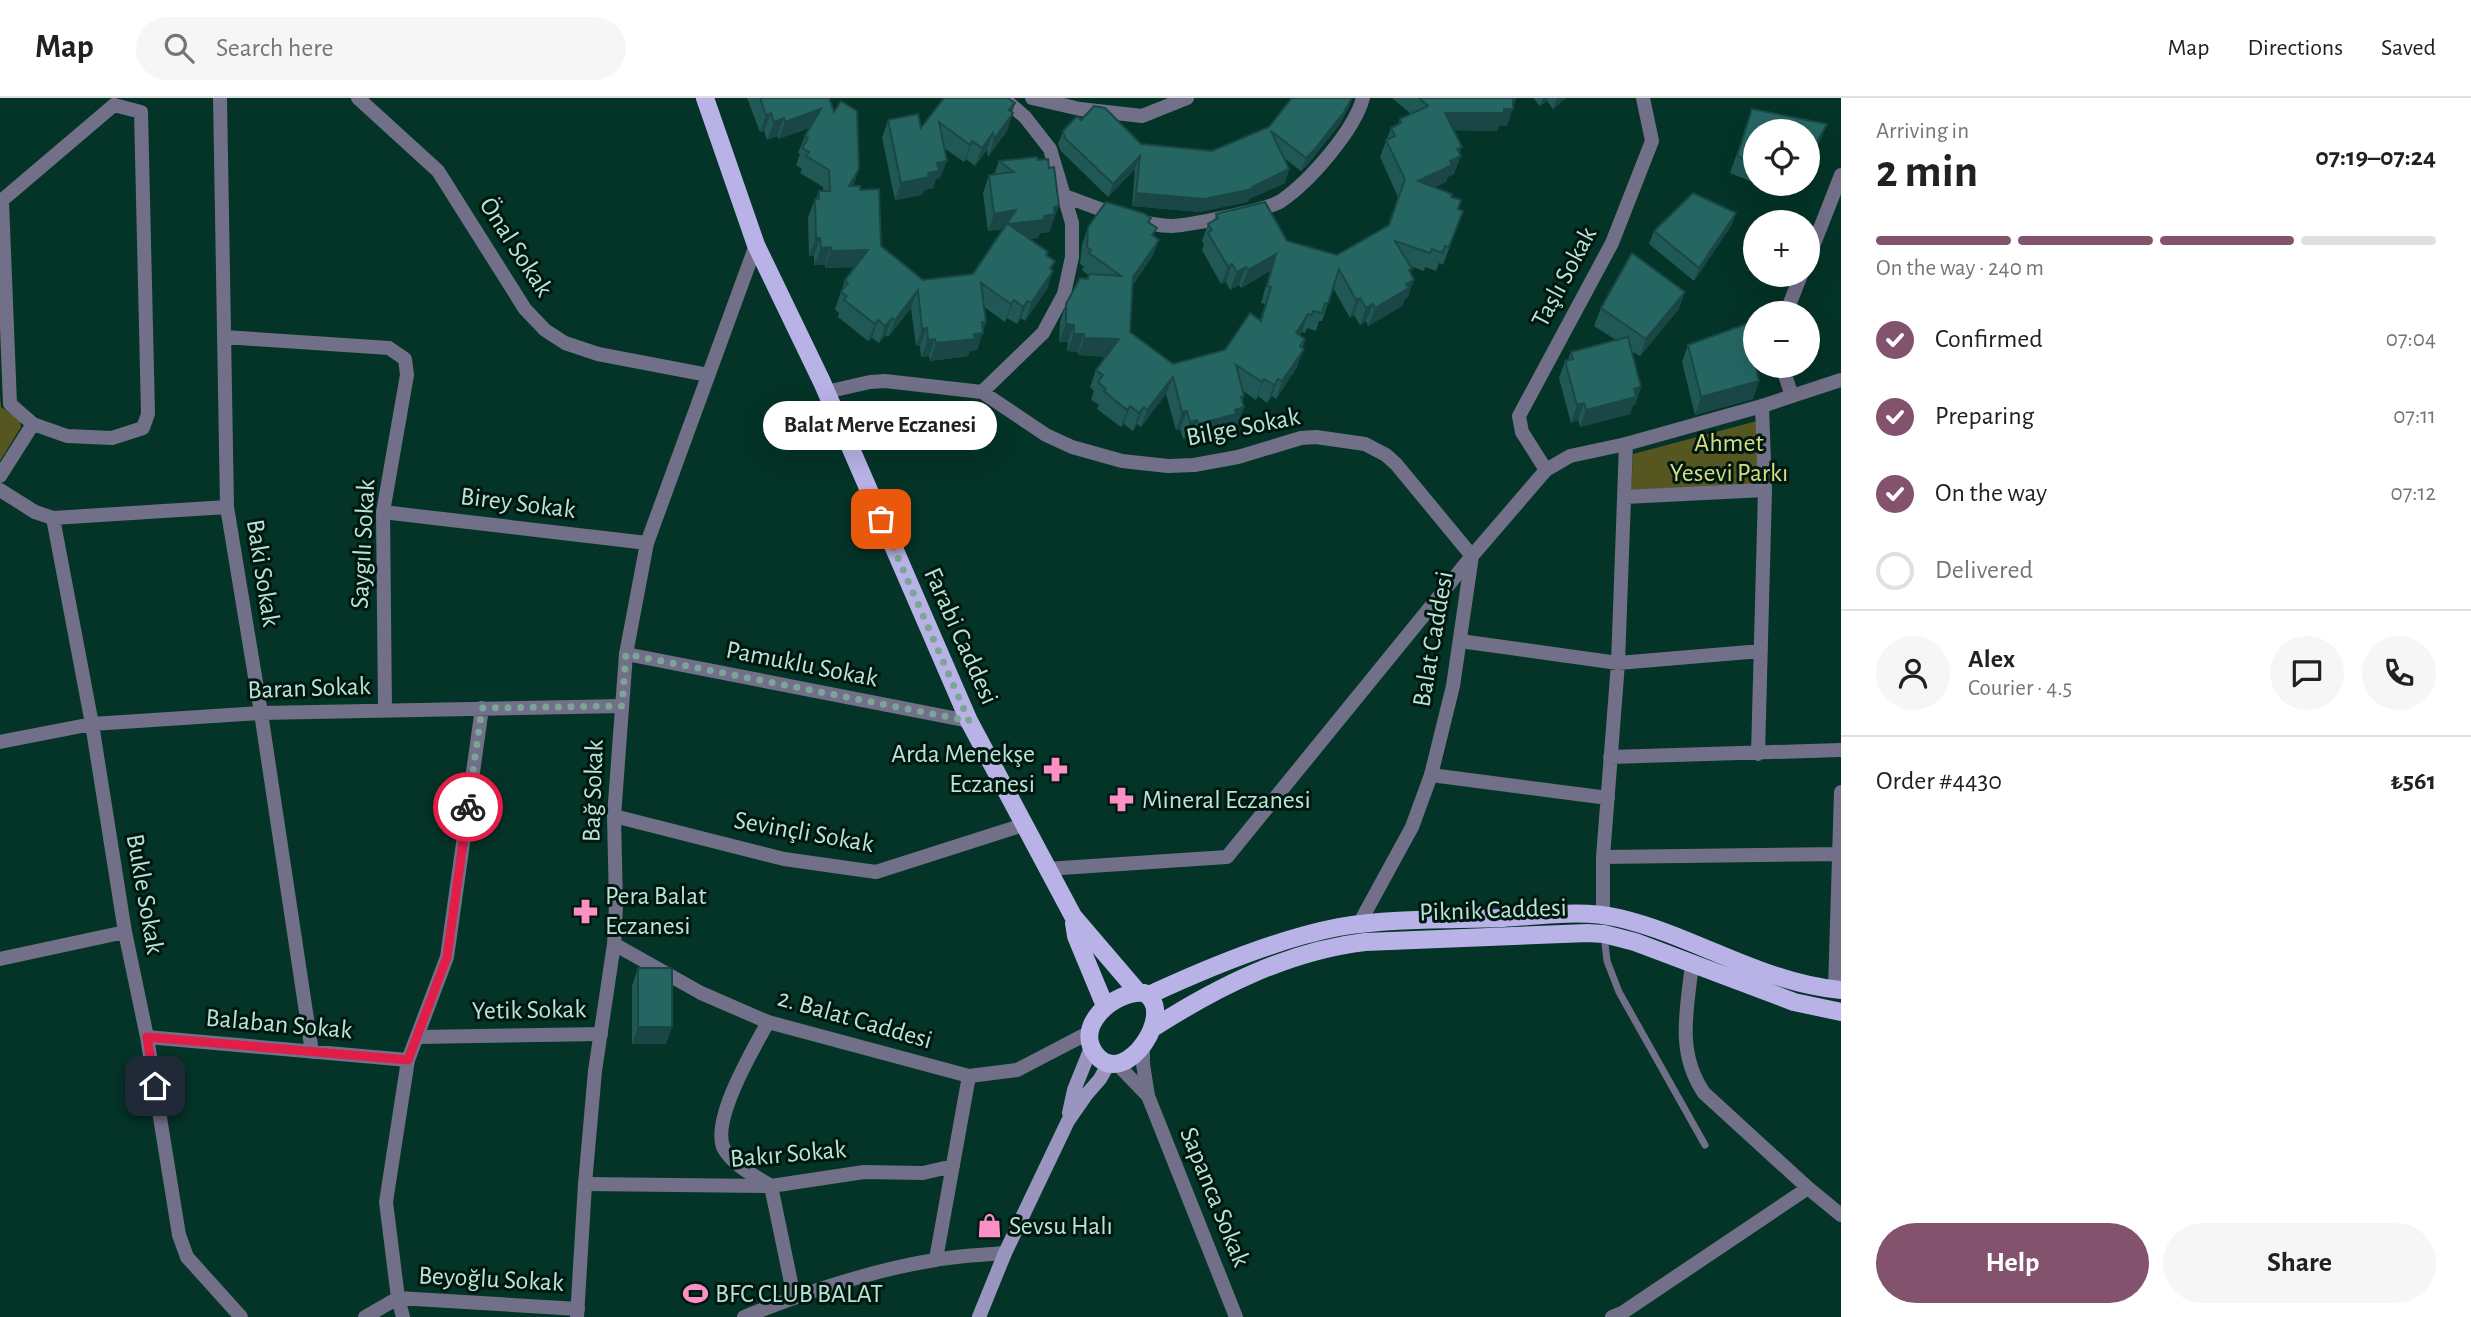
<!DOCTYPE html>
<html lang="en">
<head>
<meta charset="utf-8">
<style>
  body { margin:0; font-family:"Alegreya Sans",sans-serif; background:#f6f6f6; color:#202124; height:100vh; display:flex; flex-direction:column; font-size:26px; white-space:nowrap }
  * { box-sizing:border-box; margin:0 }
  p { font-size:23px; color:#757577 }
  .icon { flex:none; width:38px; height:38px; fill:none; stroke:currentColor; stroke-width:2; stroke-linecap:round; stroke-linejoin:round }
  .map { position:relative; flex:1; overflow:hidden }
  .details { display:flex; flex-direction:column; background:#fff; width:630px }
  .details>* { flex:none }
  .fabs { position:absolute; left:1743px; top:21px; display:grid; gap:14px }
  .fabs a { display:grid; place-items:center; width:77px; height:77px; border-radius:50%; background:#fff; box-shadow:0 7px 28px #0002; font-size:35px }
  .pin { position:absolute; display:grid; place-items:center; width:60px; height:60px; color:#fff; margin:-30px; border-radius:14px; box-shadow:0 4px 10px #0006 }
  .courier { position:absolute; display:grid; place-items:center; width:70px; height:70px; margin:-35px; border:5px solid #e11d48; border-radius:50%; background:#fff; color:#222; box-shadow:0 2px 9px #0007 }
  .bubble { position:absolute; height:49px; border-radius:24px; background:#fff; box-shadow:0 7px 28px #0002; font-size:23px; font-weight:700; line-height:49px; text-align:center }
  .overview em { font-style:normal; font-weight:700 }
  .overview div { display:flex; flex-direction:column-reverse }
  .overview { display:flex; align-items:center; justify-content:space-between; height:119px; padding:0 35px }
  h1 { font-size:46px; font-weight:700; line-height:52px }
  .bar { display:grid; grid-template-columns:repeat(4,1fr); gap:10px 7px; align-content:center; height:84px; padding:0 35px }
  .bar i { height:9px; border-radius:5px; background:#e0e0e0 }
  .bar .on { background:#83526c }
  .bar p { grid-column:span 4 }
  .line { display:flex; align-items:center; gap:18px; padding:0 35px; border-top:2px solid #e0e0e0 }
  .line div { flex:1 }
  .round { display:grid; place-items:center; flex:none; width:74px; height:74px; border-radius:37px; background:#f6f6f6 }
  ol { padding:0 35px; list-style:none }
  li { display:flex; align-items:center; gap:21px; height:77px }
  li p { margin-inline-start:auto }
  li .icon { padding:7px; border-radius:50%; background:#83526c; color:#fff; stroke-width:4 }
  li:last-child { color:#757577 }
  li i { width:38px; height:38px; border:4px solid #e0e0e0; border-radius:50% }
  .cta { display:flex; gap:14px; margin-top:auto; padding:14px 35px }
  .cta a { flex:1; height:80px; border-radius:42px; background:#83526c; color:#fff; font-size:28px; font-weight:700; line-height:80px; text-align:center }
  .cta a+a { background:#f6f6f6; color:#202124 }
  header { display:flex; align-items:center; gap:42px; box-sizing:border-box; height:98px; padding:0 35px; background:#fff; border-bottom:2px solid #e0e0e0 }
  header strong { font-size:33px }
  nav { display:flex; gap:38px; margin-inline-start:auto; font-size:24px }
  .search { width:490px; height:63px; background:#f6f6f6; display:flex; align-items:center; gap:18px; box-sizing:border-box; padding:0 24px; border-radius:38px; color:#757577; font-size:26px }
  main { display:flex; flex:1; min-height:0 }
  .map>svg:first-child { display:block }
  .green { fill:#565720 }
  .lines { fill:none; stroke-linecap:round; stroke-linejoin:round }
  .service { stroke:#726f88; stroke-width:7 }
  .minor { stroke:#726f88; stroke-width:14 }
  .tertiary { stroke:#726f88; stroke-width:14 }
  .secondary { stroke:#9a95be; stroke-width:14 }
  .primary { stroke:#b9b2e7; stroke-width:18 }
  .wall { fill:#205855 }
  .shaded-wall { fill:#1a4745 }
  .building { fill:#256663; stroke:#1a4745; stroke-width:2 }
  .done { stroke:#7ca597; stroke-width:7; stroke-dasharray:0 12.6 }
  .route { stroke:#e11d48; stroke-width:9 }
  .labels { text-anchor:middle; dominant-baseline:central; stroke-width:6; stroke-linejoin:round; paint-order:stroke }
  .street-label { font-size:26px; fill:#bce3d4; stroke:#011811 }
  .park-label { font-size:26px; fill:#d8dc83; stroke:#011811 }
  .poi-label { font-size:26px; fill:#bce3d4; stroke:#011811; text-anchor:start }
</style>
</head>
<body>
<header>
<strong>Map</strong>
<div class="search"><svg class="icon" aria-label="search" viewBox="0 0 24 24"><circle cx="10" cy="10" r="6"/><path d="M15 15l6 6"/></svg>Search here</div>
<nav><a>Map</a><a>Directions</a><a>Saved</a></nav>
</header>
<main>
<div class="map">
<svg width="1841" height="1219" viewBox="0 0 1841 1219">
  <rect width="100%" height="100%" fill="#043327"/>
  <path class="green" d="M0 297 1 309 20 322 21 329 0 363Z
    M1757 323 1761 387 1631 395 1633 356Z"/>
  <g class="lines">
    <path class="service" d="M1604 837 1607 863 1619 894 1705 1047"/>
    <path class="minor" d="M220 0 227 409 261 615 312 954
      M358 0 438 73 525 211 545 232 565 245 598 256 708 277
      M1032 0 1080 11 1142 18 1187 0
      M1065 98C1094 109 1141 128 1172 128 1190 127 1267 112 1281 103 1309 84 1354 33 1363 0
      M0 104 114 7 141 14 148 316 143 330 112 340 67 338 33 326 10 306 2 103
      M1808 161 1841 77
      M1786 215 1801 177
      M224 239 389 250 405 261 407 277 383 414 385 612
      M1782 268 1792 298
      M826 294 870 284 885 283 982 294 1046 337 1072 349 1122 363 1168 368 1194 367 1238 359 1301 340 1316 339 1365 346 1386 357 1396 366 1472 458
      M982 294 1043 235 1064 196 1072 159V125L1050 51 1025 19 1003 0
      M1546 372 1522 334 1519 318 1612 145 1652 43 1643 0
      M0 378 33 326
      M0 392 35 414 53 420 92 626 125 834 147 939 179 1137 187 1159 241 1219
      M1625 399 1765 392
      M383 414 647 445
      M53 420 227 409
      M1460 543 1618 565 1761 553
      M626 556 969 623
      M0 644 92 626 261 615 622 608
      M1758 656 1765 392 1762 308
      M1610 659 1841 652
      M1431 677 1608 700
      M614 718 784 761 876 774 1023 727
      M1603 759 1838 756
      M1603 817V759L1618 565 1626 346
      M0 861 125 834
      M1692 866C1687 912 1676 954 1704 995L1808 1090 1841 1117
      M1835 891 1841 694
      M768 924C754 950 710 1023 724 1051 734 1068 755 1078 771 1088L794 1199
      M147 939 408 962
      M417 939 601 936
      M585 1086 771 1088 864 1074 923 1075 953 1068
      M936 1161 969 978
      M365 1219 398 1200 578 1211
      M403 1219 398 1200 386 1104 408 962 447 859 482 610
      M1612 1219 1622 1215 1808 1090"/>
    <path class="tertiary" d="M1046 771 1227 759 1472 458
      M1359 826 1412 729 1431 677 1453 588 1472 458 1546 372 1570 358 1626 346 1762 308 1841 282
      M614 846 701 895 768 924 969 978 1017 972 1090 934
      M1143 946V966L1148 998 1236 1219
      M1117 966 1147 997
      M577 1219 585 1086 595 973 614 846 616 807 614 718 626 556 647 445 756 147
      M744 1219C806 1194 868 1173 935 1162 957 1158 981 1157 1005 1155"/>
    <path class="secondary" d="M1069 1015 1074 992 1091 950
      M979 1219 1005 1155 1068 1023 1086 997 1100 981 1109 965"/>
    <path class="primary" d="M705 0 756 147 822 284 969 623 1073 818 1138 894
      M1074 825 1076 838 1105 908
      M1144 895C1178 912 1126 991 1097 958 1072 929 1114 892 1144 895Z
      M1149 897C1207 870 1276 841 1339 829 1392 820 1449 822 1503 820 1540 818 1582 811 1619 820 1695 838 1762 885 1841 892
      M1153 930C1217 889 1288 853 1365 844L1588 835 1604 836 1635 844 1794 904 1841 914"/>
  </g>
  <path class="wall" d="M747 0H829L834 14 859 71 853 88 860 92 881 148 923 182 973 176 1004 131 988 133 983 95 989 77H994L999 63 1037 59 1052 126 1049 134 1040 135 1038 140 1029 141 1047 157 1052 172 1047 191 1025 223 1021 220 1017 226 1007 220 1005 224 984 209 986 224 977 252 970 253 968 258 930 263 929 258 921 259 920 248H916L911 210 888 239 886 237 879 245 872 240 868 243 838 219 839 215 835 211 845 182 854 169 825 170V167H814V158H809L808 119 815 101H816L819 93H823V89L800 75 802 71 796 67 800 56 798 55 805 38 809 30 778 41 777 38 767 42 764 33 760 34Z
    M1392 0H1516L1507 28H1499L1497 33 1453 32 1459 56 1454 76 1448 79 1446 84 1435 89 1451 99 1458 111 1463 113 1443 167 1439 165 1436 173 1425 169 1424 173 1410 168 1408 199 1405 201 1402 208 1368 228 1366 223 1360 227 1354 217 1350 220 1333 190 1322 223H1319L1316 233 1307 230 1305 235 1302 234 1299 237 1305 241 1297 269 1276 301 1272 298 1267 305 1258 298 1256 302 1243 293 1244 298 1242 304 1244 309 1237 327 1232 328 1230 334 1192 344 1191 340 1183 341 1180 331 1176 332 1166 296 1141 329 1137 326 1133 333 1124 326 1121 329 1097 311 1099 307 1091 302 1094 293 1090 289 1096 272 1106 259 1078 257V254L1067 253 1068 244H1059L1060 224 1066 206 1087 181 1088 177 1082 172 1084 169 1080 166 1082 147 1088 129 1151 120 1149 124 1154 138 1159 142 1152 159 1132 188 1130 234 1173 266 1225 252 1260 222 1265 206 1261 205 1270 173 1241 190 1239 187 1230 192 1226 184 1221 186 1202 152 1204 147 1202 143 1208 126 1214 123 1216 116 1287 143 1337 157 1388 127 1398 99 1380 59 1391 30 1398 27 1400 21 1411 16Z
    M1533 0H1566L1553 11 1547 3 1540 8Z
    M1015 5 1007 33 988 59 987 52 975 68 966 61 964 64 944 50 940 80 936 81 933 90 924 92 922 97 895 102 882 40 888 22 921 30Z
    M1349 9 1339 27 1309 65 1301 73 1284 60 1289 71 1285 85 1249 101 1248 104 1199 114 1132 108 1135 71 1108 99 1061 53 1058 46 1063 33 1081 22 1141 46 1212 53 1269 29Z
    M1827 26 1820 43 1808 66V33H1755V85L1730 75 1746 29Z
    M1757 86H1797L1789 98Z
    M1736 115 1731 128 1694 183 1649 146 1654 133Z
    M1685 194 1678 212 1640 258 1631 253 1641 289 1635 307H1633L1630 316 1580 329 1578 322 1571 325 1559 280 1565 263 1568 262 1571 254 1616 242 1594 228 1601 210Z
    M1688 247 1759 283 1753 301 1695 317 1682 264Z
    M638 870 666 946H632V888Z"/>
  <path class="shaded-wall" d="M1352 0 1349 9 1339 27 1309 65 1301 73 1306 60Z
    M1513 0H1516L1507 28H1499L1497 33 1439 32 1445 15 1504 11Z
    M1543 0H1548L1547 3 1540 8Z
    M1557 0H1566L1553 11Z
    M1015 5 1009 21 1013 15 1007 33 988 59 994 41 1009 12Z
    M821 11 815 28 778 41 785 24Z
    M771 15 764 33 760 34 766 17Z
    M784 20 777 38 767 42 774 24Z
    M1827 26 1820 43 1808 66V60Z
    M993 35 987 52 975 68 982 50Z
    M972 43 966 61 964 64 970 47Z
    M1462 49 1458 60 1461 58 1454 76 1448 79 1446 84 1412 101 1418 83 1457 51Z
    M1140 58 1135 71 1108 99 1113 86Z
    M947 63 940 80 936 81 933 90 924 92 922 97 895 102 901 85 928 75 937 65Z
    M859 71 853 89 849 88Z
    M1289 71 1285 85 1249 101 1248 104 1199 114 1132 108 1136 95 1252 89Z
    M1794 86H1797L1789 98Z
    M1059 108 1049 134 1040 135 1038 140 1002 144 1007 130 988 133 994 116Z
    M1736 115 1731 128 1694 183 1699 170Z
    M816 140H820L814 158H809Z
    M1159 142 1152 159 1126 196 1133 179Z
    M831 149 825 167H814L821 150Z
    M868 152 862 169 825 170 831 153Z
    M1276 156 1270 173 1241 190 1248 172Z
    M1055 163 1049 180 1053 173 1047 191 1025 223 1031 205 1050 170Z
    M1232 166 1226 184 1221 186 1228 169Z
    M1246 169 1239 187 1230 192 1237 174Z
    M1414 182 1408 199 1405 201 1402 208 1368 228 1375 210Z
    M918 192 911 210 888 239 895 222Z
    M1685 194 1678 212 1640 258 1646 241Z
    M1360 200 1354 217 1350 220 1356 202Z
    M1014 202 1007 220 1005 224 1011 206Z
    M1028 203 1021 220 1017 226 1023 209Z
    M1373 206 1366 223 1360 227 1366 210Z
    M1308 216 1302 234 1290 252 1296 235Z
    M892 220 886 237 879 245 885 228Z
    M878 222 872 240 868 243 875 226Z
    M982 224H986L982 235H983L977 252 970 253 968 258 930 263 936 245 974 236Z
    M1066 226 1074 227 1068 244H1059Z
    M927 230 920 248H916L922 231Z
    M1074 236H1084L1078 254 1067 253Z
    M1084 240 1119 241 1113 259 1078 257Z
    M935 241 929 258 921 259 928 242Z
    M1304 251 1297 269 1276 301 1282 283Z
    M1173 279 1166 296 1141 329 1147 312Z
    M1264 281 1258 298 1256 302 1262 284Z
    M1278 281 1272 298 1267 305 1274 287Z
    M1759 283 1753 301 1695 317 1701 299Z
    M1641 289 1635 307H1633L1630 316 1580 329 1586 312 1634 291Z
    M1244 298 1240 310 1244 309 1237 327 1232 328 1230 334 1192 344 1198 326 1241 299Z
    M1584 305 1578 322 1571 325 1577 307Z
    M1130 308 1124 326 1121 329 1127 312Z
    M1144 309 1137 326 1133 333 1139 315Z
    M1187 313 1180 331 1176 332 1182 314Z
    M1197 322 1191 340 1183 341 1190 324Z
    M638 929H672L666 946H632Z"/>
  <path class="building" d="M760 0H829L834 14 841 3 857 13 859 71 849 88H860V92L879 91 881 148 923 182 973 176 1016 112 994 116 989 77 1014 74 999 63 1037 59V62L1048 61 1049 70 1054 69 1059 108 1054 109 1055 116 1044 118V122L1008 126 1048 154 1046 157 1055 163 1050 170 1053 173 1031 205 1028 203 1023 209 1014 202 1011 206 981 185 986 224H982L983 235 974 236 975 241 936 245 935 241 928 242 927 230 922 231 918 192 895 222 892 220 885 228 878 222 875 226 844 202 847 198 841 194 848 185 845 182 868 152 831 153V149L821 150 820 140H816L815 101H819V93H830L829 72 806 58 809 54 802 50 808 40 805 38 821 11 785 24 784 20 774 24 771 15 766 17Z
    M944 0H1008L1015 5 1009 12 1013 15 994 41 993 35 982 50 972 43 970 47 939 24 947 63 937 65 939 73 928 75 929 79 901 85 888 22 918 16 921 30Z
    M1292 0H1352L1344 14 1314 52 1306 60 1271 33 1289 71 1252 89 1253 91 1204 101 1136 95 1140 58 1113 86 1065 40 1063 33 1077 18 1081 22 1094 8 1105 10 1141 46 1212 53 1269 29Z
    M1419 0H1513V11H1504V15H1445L1462 49 1457 51 1461 58 1450 63 1452 67 1418 83 1452 96 1451 99 1461 102 1458 111 1463 113 1449 149 1445 148 1442 155 1432 151 1430 155 1395 143 1412 171 1409 172 1414 182 1406 186 1409 190 1375 210 1373 206 1366 210 1360 200 1356 202 1339 171 1328 206 1325 205 1322 215 1313 213 1312 217 1308 216 1296 235 1305 241 1300 248 1304 251 1282 283 1278 281 1274 287 1264 281 1262 284 1236 267 1244 298 1241 299 1244 309 1235 312 1236 316 1198 326 1197 322 1190 324 1187 313 1182 314 1173 279 1147 312 1144 309 1139 315 1130 308 1127 312 1104 293 1106 291 1098 284 1103 277 1096 272 1119 241 1084 240V236H1074V227L1066 226V206L1080 180 1088 181 1089 176 1121 178 1089 155 1091 152 1087 149 1088 129 1106 104 1143 115 1151 120 1148 124 1157 130 1152 137 1159 142 1133 179 1130 234 1173 266 1225 252 1250 215 1261 223 1271 189 1267 188 1276 156 1248 172 1246 169 1237 174 1232 166 1228 169 1208 135 1212 132 1208 126 1218 120 1216 116 1265 104 1287 143 1337 157 1389 127 1405 81 1386 42 1395 38 1391 30 1401 25 1400 21 1428 8Z
    M1752 11 1827 26 1808 60V33H1755V65L1737 58Z
    M1693 95 1736 115 1699 170 1654 133Z
    M1632 155 1685 194 1646 241 1601 210Z
    M1746 226 1759 283 1701 299 1688 247Z
    M1628 239 1641 289 1634 291 1636 299 1586 312 1584 305 1577 307 1565 263 1573 261 1571 254Z
    M638 870H672V929H638Z"/>
  <g class="lines">
    <path class="done" d="M468 709 482 610 622 608 626 556 969 623 881 421"/>
    <path class="route" d="M155 988 147 939 408 962 447 859 468 709"/>
  </g>
  <defs>
    <symbol id="pharmacy-bare" viewBox="-9 -9 18 18"><path d="M-2-6h4v4h4v4h-4v4h-4v-4h-4v-4h4Z" fill="#fc8fc3" stroke="#011811" stroke-width="2.5" paint-order="stroke"/></symbol>
    <symbol id="shop-bare" viewBox="-9 -9 18 18"><path d="M-5-2.5h2.3a2.7 3.5 0 0 1 5.4 0H5L5.5 6h-11ZM-1.5-2.5h3a1.5 2.3 0 0 0-3 0Z" fill="#fc8fc3" stroke="#011811" stroke-width="2.5" paint-order="stroke"/></symbol>
    <symbol id="stadium-bare" viewBox="-9 -9 18 18"><path d="M0-5a6.5 5 0 1 0 0 10a6.5 5 0 1 0 0-10ZM-3.5-1.8h7v3.6h-7Z" fill="#fc8fc3" stroke="#011811" stroke-width="2.5" paint-order="stroke"/></symbol>
  </defs>
  <g fill-rule="evenodd">
    <use href="#pharmacy-bare" x="1038" y="654" width="35" height="35"/>
    <use href="#pharmacy-bare" x="1104" y="684" width="35" height="35"/>
    <use href="#pharmacy-bare" x="568" y="796" width="35" height="35"/>
    <use href="#shop-bare" x="972" y="1110" width="35" height="35"/>
    <use href="#stadium-bare" x="678" y="1178" width="35" height="35"/>
  </g>
  <g class="labels">
    <g class="street-label">
      <text transform="translate(516 149) rotate(57)">Önal Sokak</text>
      <text transform="translate(1564 179) rotate(-62)">Taşlı Sokak</text>
      <text transform="translate(1243 329) rotate(-11)">Bilge Sokak</text>
      <text transform="translate(518 405) rotate(7)">Birey Sokak</text>
      <text transform="translate(363 446) rotate(-87)">Saygılı Sokak</text>
      <text transform="translate(263 475) rotate(81)">Baki Sokak</text>
      <text transform="translate(961 538) rotate(66)">Farabi Caddesi</text>
      <text transform="translate(1433 541) rotate(-80)">Balat Caddesi</text>
      <text transform="translate(802 566) rotate(11)">Pamuklu Sokak</text>
      <text transform="translate(309 590) rotate(-2)">Baran Sokak</text>
      <text transform="translate(593 693) rotate(-88)">Bağ Sokak</text>
      <text transform="translate(804 734) rotate(10)">Sevinçli Sokak</text>
      <text transform="translate(145 796) rotate(80)">Bukle Sokak</text>
      <text transform="translate(1493 812) rotate(-2)">Piknik Caddesi</text>
      <text transform="translate(529 912) rotate(-1)">Yetik Sokak</text>
      <text transform="translate(855 921) rotate(16)">2. Balat Caddesi</text>
      <text transform="translate(279 926) rotate(5)">Balaban Sokak</text>
      <text transform="translate(788 1056) rotate(-5)">Bakır Sokak</text>
      <text transform="translate(1215 1099) rotate(68)">Sapanca Sokak</text>
      <text transform="translate(491 1181) rotate(3)">Beyoğlu Sokak</text>
    </g>
    <g class="park-label">
      <text x="1729" y="345">Ahmet<tspan x="1729" dy="30">Yesevi Parkı</tspan></text>
    </g>
    <g class="poi-label">
      <text x="1035" y="656" text-anchor="end">Arda Menekşe<tspan x="1035" dy="30">Eczanesi</tspan></text>
      <text x="1142" y="702">Mineral Eczanesi</text>
      <text x="605" y="798">Pera Balat<tspan x="605" dy="30">Eczanesi</tspan></text>
      <text x="1009" y="1128">Sevsu Halı</text>
      <text x="715" y="1196">BFC CLUB BALAT</text>
    </g>
  </g>
</svg>
<div class="fabs">
<a><svg class="icon" aria-label="locate" viewBox="0 0 24 24"><circle cx="12" cy="12" r="6"/><path d="M12 2v4M12 18v4M2 12h4M18 12h4"/></svg></a>
<a>+</a>
<a>−</a>
</div>
<div class="pin" style="left:881px;top:421px;background:#ea580c"><svg class="icon" aria-label="bag" viewBox="0 0 24 24"><path d="M5 8h14l-1 12H6zM9 8a3 3 0 0 1 6 0"/></svg></div>
<div class="pin" style="left:155px;top:988px;background:#1f2937"><svg class="icon" aria-label="home" viewBox="0 0 24 24"><path d="M3 11l9-7 9 7M6 9v11h12V9"/></svg></div>
<div class="courier" style="left:468px;top:709px"><svg class="icon" aria-label="bike" viewBox="0 0 24 24"><circle cx="6" cy="16" r="4"/><circle cx="18" cy="16" r="4"/><path d="M6 16l4-8h5l3 8M10 8l3 8H6M13 5h3"/></svg></div>
<div class="bubble" style="left:763px;top:303px;width:234px">Balat Merve Eczanesi</div>
</div>
<section class="details">
<div class="overview"><div><h1>2 min</h1><p>Arriving in</p></div><em>07:19–07:24</em></div>
<div class="bar"><i class="on"></i><i class="on"></i><i class="on"></i><i></i><p>On the way · 240 m</p></div>
<ol>
<li><svg class="icon" aria-label="check" viewBox="0 0 24 24"><path d="M5 12l5 5 9-10"/></svg>Confirmed<p>07:04</p></li>
<li><svg class="icon" aria-label="check" viewBox="0 0 24 24"><path d="M5 12l5 5 9-10"/></svg>Preparing<p>07:11</p></li>
<li><svg class="icon" aria-label="check" viewBox="0 0 24 24"><path d="M5 12l5 5 9-10"/></svg>On the way<p>07:12</p></li>
<li><i></i>Delivered</li>
</ol>
<div class="line" style="height:126px"><a class="round"><svg class="icon" aria-label="person" viewBox="0 0 24 24"><circle cx="12" cy="8" r="4"/><path d="M4 21q1-7 8-7t8 7"/></svg></a><div><b>Alex</b><p>Courier · 4.5</p></div><a class="round"><svg class="icon" aria-label="chat" viewBox="0 0 24 24"><path d="M4 5h16v11H9l-5 4z"/></svg></a><a class="round"><svg class="icon" aria-label="phone" viewBox="0 0 24 24"><path d="M5 4h4l2 5-3 2q2 4 5 5l2-3 5 2v4C11 20 4 13 5 4z"/></svg></a></div>
<div class="line" style="height:91px"><div>Order #4430</div><b>₺561</b></div>
<div class="cta"><a>Help</a><a>Share</a></div>
</section>
</main>
</body>
</html>
